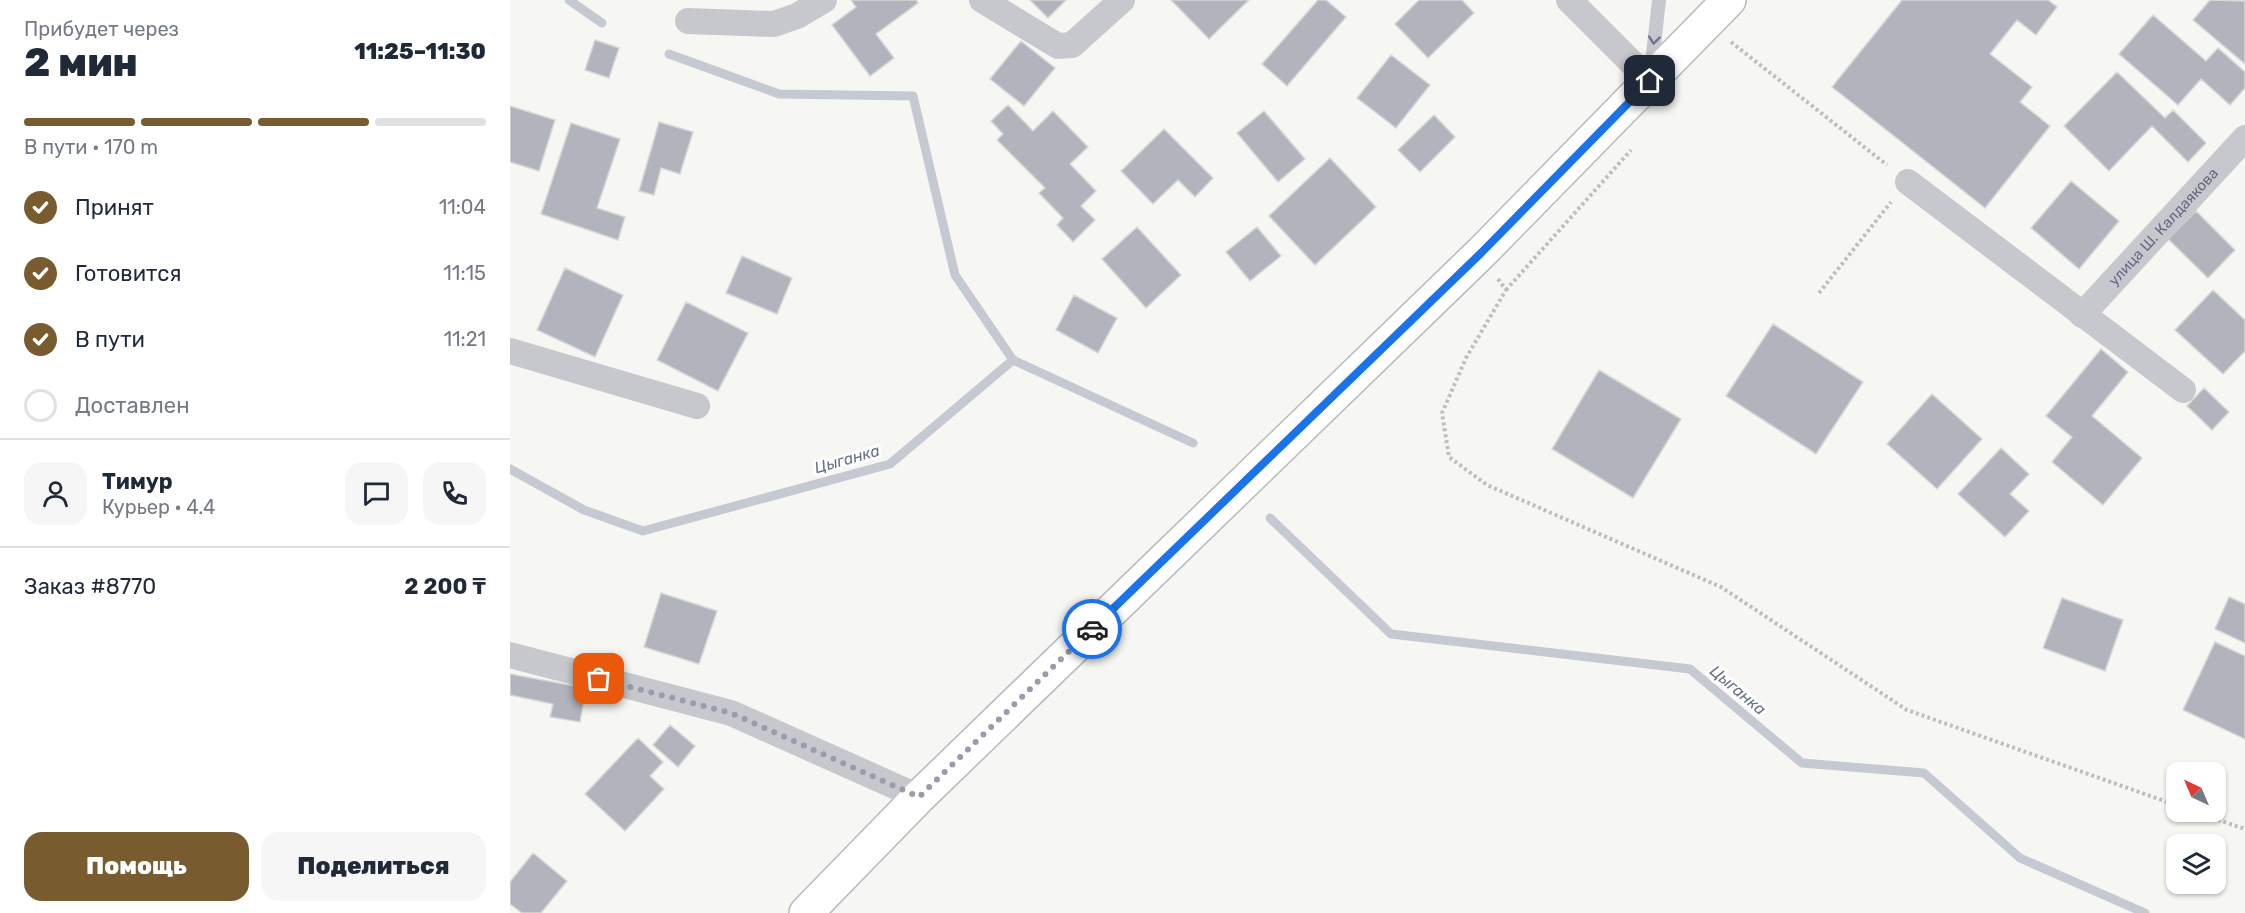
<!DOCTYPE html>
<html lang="ru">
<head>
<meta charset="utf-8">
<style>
  body { margin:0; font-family:Rubik,sans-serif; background:#f6f6f7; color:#1f2937; height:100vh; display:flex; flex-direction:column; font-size:22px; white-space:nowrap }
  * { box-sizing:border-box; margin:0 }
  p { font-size:20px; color:#747a83 }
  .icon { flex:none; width:33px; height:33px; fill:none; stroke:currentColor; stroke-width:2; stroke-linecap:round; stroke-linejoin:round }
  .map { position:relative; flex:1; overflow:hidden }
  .side { display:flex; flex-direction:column; background:#fff; width:510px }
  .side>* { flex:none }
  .needle { width:39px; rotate:316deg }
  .controls { position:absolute; left:1656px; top:762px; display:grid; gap:12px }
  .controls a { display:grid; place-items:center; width:60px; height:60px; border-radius:12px; background:#fff; box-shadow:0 2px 4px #0004; font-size:30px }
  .pin { position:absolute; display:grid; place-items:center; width:51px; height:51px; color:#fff; margin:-26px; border-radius:12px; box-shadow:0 3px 9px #0006 }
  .courier { position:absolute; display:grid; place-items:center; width:60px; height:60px; margin:-30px; border:4px solid #1a73e8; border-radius:50%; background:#fff; color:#222; box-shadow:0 2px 8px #0007 }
  .headline em { font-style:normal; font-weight:800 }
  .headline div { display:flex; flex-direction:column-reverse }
  .headline { display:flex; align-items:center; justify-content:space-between; height:102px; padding:0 24px }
  h1 { font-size:39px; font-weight:800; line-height:45px }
  .bar { display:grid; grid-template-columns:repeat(4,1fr); gap:9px 6px; align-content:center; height:72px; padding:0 24px }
  .bar i { height:8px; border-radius:4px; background:#e0e1e3 }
  .bar .on { background:#785c2f }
  .bar p { grid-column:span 4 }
  .line { display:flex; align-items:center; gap:15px; padding:0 24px; border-top:2px solid #e0e1e3 }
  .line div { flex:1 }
  .round { display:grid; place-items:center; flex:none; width:63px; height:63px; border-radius:18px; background:#f6f6f7 }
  ol { padding:0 24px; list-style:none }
  li { display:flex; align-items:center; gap:18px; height:66px }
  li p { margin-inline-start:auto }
  li .icon { padding:6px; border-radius:50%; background:#785c2f; color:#fff; stroke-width:4 }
  li:last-child { color:#747a83 }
  li i { width:33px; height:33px; border:3px solid #e0e1e3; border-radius:50% }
  .button { display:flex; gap:12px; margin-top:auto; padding:12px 24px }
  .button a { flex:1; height:69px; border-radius:18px; background:#785c2f; color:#fff; font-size:24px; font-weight:800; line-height:69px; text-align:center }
  .button a+a { background:#f6f6f7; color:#1f2937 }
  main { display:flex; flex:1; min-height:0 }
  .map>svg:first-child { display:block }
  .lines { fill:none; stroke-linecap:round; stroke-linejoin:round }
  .stream { stroke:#c5c9d2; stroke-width:9 }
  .building { fill:#b1b3bd; stroke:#d7d8d6; stroke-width:1.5 }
  .primary-casing { stroke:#b7b9bf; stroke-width:36 }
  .path { stroke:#bebec2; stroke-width:4; stroke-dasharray:3 3; stroke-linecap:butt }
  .lane { stroke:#c7c8cd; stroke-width:14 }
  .street { stroke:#c7c8cd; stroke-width:26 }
  .primary { stroke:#fff; stroke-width:33 }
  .oneway { stroke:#6f748c }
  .done { stroke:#989cac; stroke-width:6; stroke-dasharray:0 10.8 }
  .route { stroke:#1a73e8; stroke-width:8 }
  .labels { text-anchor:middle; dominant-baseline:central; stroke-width:6; stroke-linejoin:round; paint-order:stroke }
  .street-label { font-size:15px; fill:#656b85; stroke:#fff }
  .water-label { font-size:16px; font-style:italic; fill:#667288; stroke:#fff }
</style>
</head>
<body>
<main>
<section class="side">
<div class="headline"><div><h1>2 мин</h1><p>Прибудет через</p></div><em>11:25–11:30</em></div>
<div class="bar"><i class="on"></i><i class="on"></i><i class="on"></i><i></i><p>В пути · 170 m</p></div>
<ol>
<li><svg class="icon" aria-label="check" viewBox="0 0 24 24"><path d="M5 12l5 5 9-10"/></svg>Принят<p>11:04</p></li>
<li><svg class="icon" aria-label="check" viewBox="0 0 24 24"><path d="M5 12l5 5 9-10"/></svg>Готовится<p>11:15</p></li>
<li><svg class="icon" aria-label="check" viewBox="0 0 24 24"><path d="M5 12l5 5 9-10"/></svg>В пути<p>11:21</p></li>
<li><i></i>Доставлен</li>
</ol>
<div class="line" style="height:108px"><a class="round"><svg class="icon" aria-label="person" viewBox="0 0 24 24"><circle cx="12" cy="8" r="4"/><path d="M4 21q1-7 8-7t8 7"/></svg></a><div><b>Тимур</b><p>Курьер · 4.4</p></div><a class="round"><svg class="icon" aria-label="chat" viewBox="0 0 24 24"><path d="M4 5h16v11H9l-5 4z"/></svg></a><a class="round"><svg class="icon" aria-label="phone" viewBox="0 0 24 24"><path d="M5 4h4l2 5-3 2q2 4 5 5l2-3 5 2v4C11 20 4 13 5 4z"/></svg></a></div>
<div class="line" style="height:78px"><div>Заказ #8770</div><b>2 200 ₸</b></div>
<div class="button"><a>Помощь</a><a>Поделиться</a></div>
</section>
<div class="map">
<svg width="1735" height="913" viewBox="0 0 1735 913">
  <rect width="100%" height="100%" fill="#f6f7f3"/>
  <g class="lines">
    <path class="stream" d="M59 0 92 23
      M159 54 269 94 403 96 445 275 503 360
      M0 469 74 510 133 531 380 464 503 360 683 443
      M760 518 881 634 1180 669 1292 763 1414 773 1510 858 1635 913"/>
  </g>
  <path class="building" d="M341 0H406L408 3 366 34 384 58 360 76 322 25 346 7Z
    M520 0H556L538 18Z
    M661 0H739L699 39Z
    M808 0H816L836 17 777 86 752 64Z
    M909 0H952L964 13 918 58 885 24Z
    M1392 0H1538L1547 7 1526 35 1507 20 1480 54 1522 87 1510 102 1540 126 1475 208 1322 87Z
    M1700 0 1735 1V64L1683 20Z
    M1643 15 1696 61 1708 48 1735 72V88L1720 105 1691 79 1668 105 1609 54Z
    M85 40 109 48 99 78 75 70Z
    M511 41 545 68 514 106 480 79Z
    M881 55 920 85 886 128 847 98Z
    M1607 72 1655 118 1663 110 1696 143 1678 162 1642 126 1599 171 1554 126Z
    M498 105 523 131 543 111 578 147 560 164 586 191 571 206 585 220 563 242 547 225 553 218 529 193 535 188 487 140 493 134 481 121Z
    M0 106 45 120 29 171 0 162Z
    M754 111 795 159 768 182 727 133Z
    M924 115 945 137 910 172 888 150Z
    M149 122 183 132 170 174 151 168 144 195 129 191Z
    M61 123 110 139 87 208 115 217 108 240 31 214Z
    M654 129 703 178 685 197 668 180 643 204 611 171Z
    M820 158 866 207 805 265 759 216Z
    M1561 181 1609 221 1569 269 1521 228Z
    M1686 211 1725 250 1698 278 1658 239Z
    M627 227 671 275 636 308 592 259Z
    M747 227 771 256 740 281 716 252Z
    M232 256 282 278 267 314 216 293Z
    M55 268 113 295 85 357 27 330Z
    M1703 290 1735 320V351L1713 374 1665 330Z
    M564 295 607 318 588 353 546 330Z
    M176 302 238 333 208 391 147 360Z
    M1263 324 1353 382 1306 454 1216 396Z
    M1591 349 1618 372 1582 416 1632 458 1593 505 1542 462 1562 437 1536 416Z
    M1089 370 1171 419 1123 498 1042 449Z
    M1694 388 1719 412 1702 430 1677 406Z
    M1422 394 1472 439 1427 489 1377 444Z
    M1491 448 1519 474 1500 494 1519 511 1495 537 1448 494Z
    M151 593 207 611 189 664 134 647Z
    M1719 597 1735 604V643L1705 629Z
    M1552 598 1613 620 1595 671 1533 648Z
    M1705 642 1735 656V739L1673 710Z
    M0 674 76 688 70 722 40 717 43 704 0 695Z
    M160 725 185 746 168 767 143 745Z
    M128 738 153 762 140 776 154 789 115 831 75 794Z
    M23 853 57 881 31 913H12L0 904V882Z"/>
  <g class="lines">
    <defs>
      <path id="primary" d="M296 913 409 797 971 253 1219 0"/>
    </defs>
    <use href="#primary" class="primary-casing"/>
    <path class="path" d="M1221 42 1377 165
      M988 279 996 290 956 358 932 413 939 457 977 485 1211 587 1397 710 1666 805
      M996 290 1121 150
      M1309 293 1381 202
      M1685 812 1735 829"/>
    <path class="lane" d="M1141 72 1149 0"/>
    <g class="street">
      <path d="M472 0 548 46 562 45 612 0"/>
      <path d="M1059 0 1140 81"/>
      <path d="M178 21 264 24 287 16 314 0"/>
      <path d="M1398 182 1673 390"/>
      <path id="s1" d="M1572 315 1735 138"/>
      <path d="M0 351 187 406"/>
      <path d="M0 655 221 713 409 797"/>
    </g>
    <use href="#primary" class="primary"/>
  </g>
  <defs><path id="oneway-chevron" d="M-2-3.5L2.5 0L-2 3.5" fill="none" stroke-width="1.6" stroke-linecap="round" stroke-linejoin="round" transform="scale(1.5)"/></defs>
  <use class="oneway" href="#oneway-chevron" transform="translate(1144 40) rotate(96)"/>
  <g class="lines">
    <path class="done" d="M89 679 221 713 409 797 582 629"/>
    <path class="route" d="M582 629 971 253 1140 81"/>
  </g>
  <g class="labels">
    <g class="street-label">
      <text stroke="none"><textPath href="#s1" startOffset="120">улица Ш. Калдаякова</textPath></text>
    </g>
    <g class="water-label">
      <text transform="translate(337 459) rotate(-16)">Цыганка</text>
      <text transform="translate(1228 690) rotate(40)">Цыганка</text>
    </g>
  </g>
</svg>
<div class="controls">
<a><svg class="needle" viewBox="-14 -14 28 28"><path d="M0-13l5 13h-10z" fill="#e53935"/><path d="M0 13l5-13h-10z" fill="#747a83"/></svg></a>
<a><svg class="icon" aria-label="layers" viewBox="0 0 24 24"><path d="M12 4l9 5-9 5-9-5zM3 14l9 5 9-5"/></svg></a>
</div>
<div class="pin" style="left:89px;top:679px;background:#ea580c"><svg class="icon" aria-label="bag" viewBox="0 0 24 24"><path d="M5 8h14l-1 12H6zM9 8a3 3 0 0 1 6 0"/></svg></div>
<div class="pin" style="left:1140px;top:81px;background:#1f2937"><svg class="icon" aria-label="home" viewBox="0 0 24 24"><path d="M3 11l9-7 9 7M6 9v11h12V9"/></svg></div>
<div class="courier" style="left:582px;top:629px"><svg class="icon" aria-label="car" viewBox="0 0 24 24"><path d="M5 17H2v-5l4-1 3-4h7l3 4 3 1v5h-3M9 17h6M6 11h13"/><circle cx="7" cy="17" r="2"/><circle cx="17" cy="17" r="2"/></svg></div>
</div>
</main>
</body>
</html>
